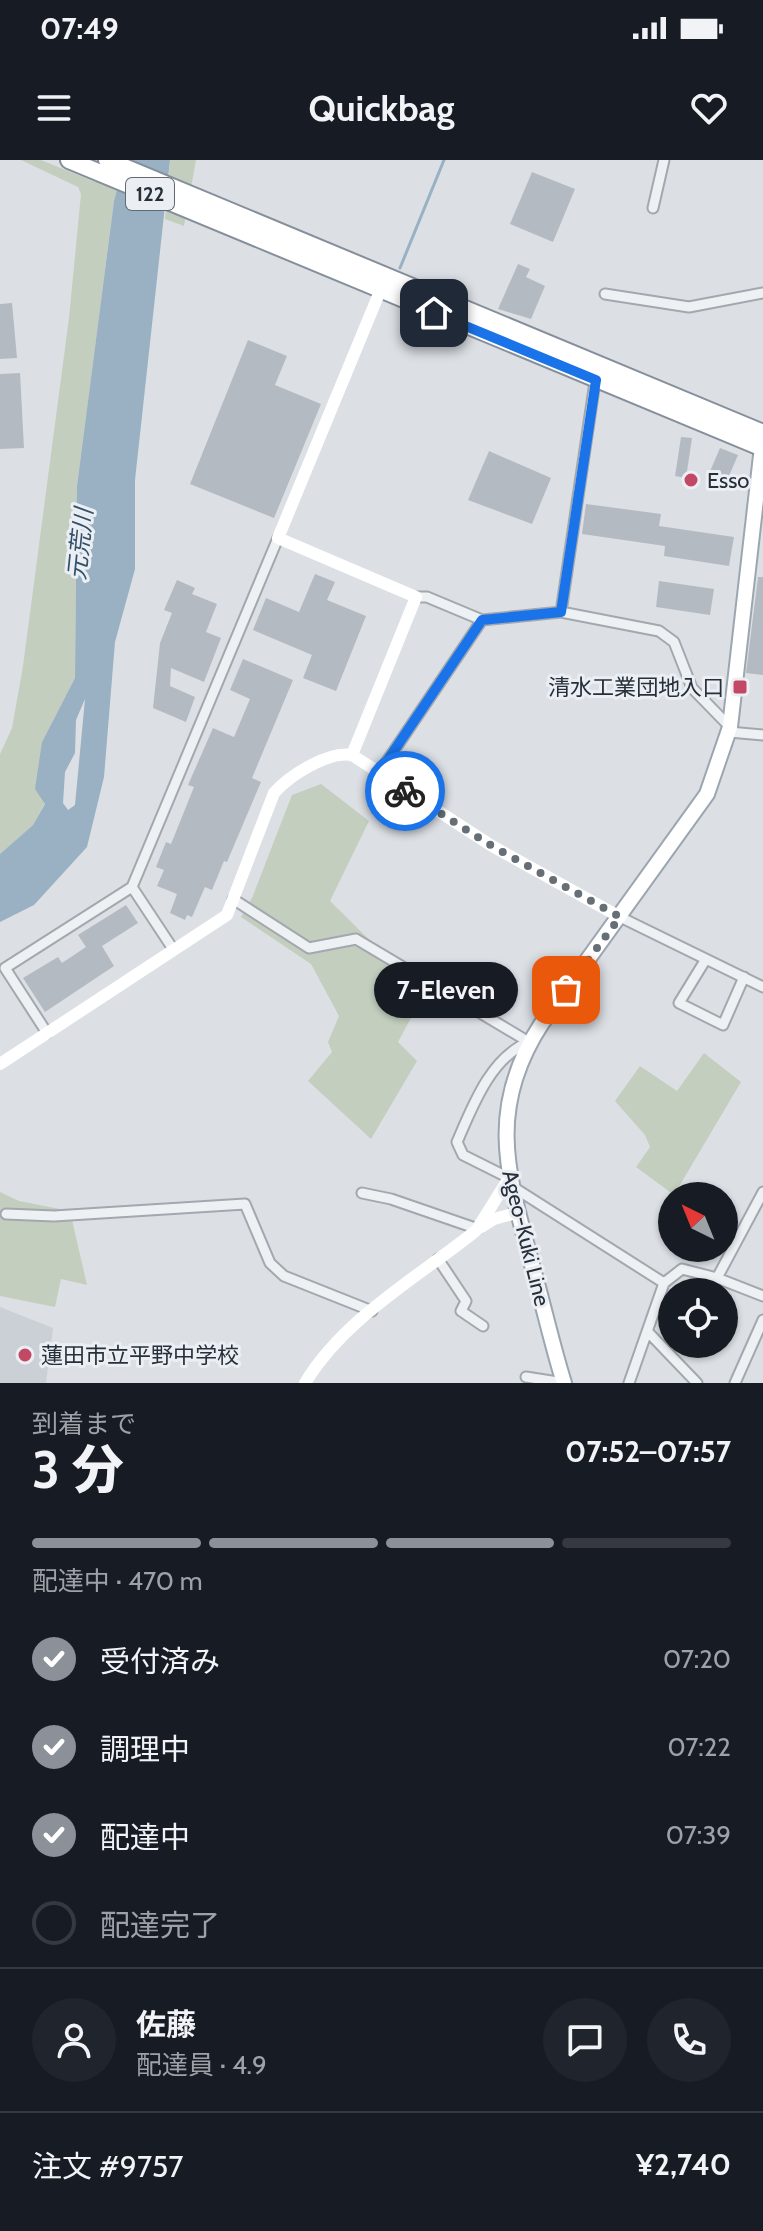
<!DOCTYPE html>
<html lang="ja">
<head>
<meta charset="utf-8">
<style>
  body { margin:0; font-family:Cabin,"Noto Sans JP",sans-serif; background:#20242c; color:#f1f3f6; height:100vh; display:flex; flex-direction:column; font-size:30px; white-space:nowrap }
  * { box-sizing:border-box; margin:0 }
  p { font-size:26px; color:#9ea1a6 }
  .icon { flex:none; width:44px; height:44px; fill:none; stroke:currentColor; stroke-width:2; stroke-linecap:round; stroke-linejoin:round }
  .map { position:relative; height:1223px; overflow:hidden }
  .panel { display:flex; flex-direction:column; background:#171b24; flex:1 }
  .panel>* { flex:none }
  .needle { width:52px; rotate:317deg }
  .controls { position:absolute; left:658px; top:1022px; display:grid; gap:16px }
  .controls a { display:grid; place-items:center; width:80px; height:80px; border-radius:50%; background:#171b24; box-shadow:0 2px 6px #0004; font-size:40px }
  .pin { position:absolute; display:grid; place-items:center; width:68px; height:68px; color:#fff; margin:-34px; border-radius:16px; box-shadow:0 4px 12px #0006 }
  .courier { position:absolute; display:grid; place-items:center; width:80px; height:80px; margin:-40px; border:6px solid #1a73e8; border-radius:50%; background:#fff; color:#222; box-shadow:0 2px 10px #0007 }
  .bubble { position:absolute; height:56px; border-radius:28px; background:#171b24; box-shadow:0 2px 6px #0004; font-size:26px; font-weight:800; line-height:56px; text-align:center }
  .overview em { font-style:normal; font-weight:800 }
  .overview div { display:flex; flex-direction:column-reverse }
  .overview { display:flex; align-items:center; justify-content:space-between; height:136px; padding:0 32px }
  h1 { font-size:52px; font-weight:800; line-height:60px }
  .bar { display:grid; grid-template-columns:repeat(4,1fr); gap:12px 8px; align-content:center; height:96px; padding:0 32px }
  .bar i { height:10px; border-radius:6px; background:#363941 }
  .bar .selected { background:#8c9099 }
  .bar p { grid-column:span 4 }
  .line { display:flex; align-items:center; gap:20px; padding:0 32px; border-top:2px solid #363941 }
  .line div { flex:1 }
  .round { display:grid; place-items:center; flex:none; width:84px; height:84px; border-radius:42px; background:#20242c }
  ol { padding:0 32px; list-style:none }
  li { display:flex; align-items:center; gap:24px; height:88px }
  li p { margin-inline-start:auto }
  li .icon { padding:8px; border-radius:50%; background:#8c9099; color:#fff; stroke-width:4 }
  li:last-child { color:#9ea1a6 }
  li i { width:44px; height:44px; border:4px solid #363941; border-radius:50% }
  .status { display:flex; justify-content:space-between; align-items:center; height:56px; padding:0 40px; background:#171b24; direction:ltr }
  .status svg { height:22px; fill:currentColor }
  header { display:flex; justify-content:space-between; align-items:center; height:104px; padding:0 32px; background:#171b24; font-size:36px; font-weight:800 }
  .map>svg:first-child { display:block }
  .built { fill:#cad0d6 }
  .green { fill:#c3cebe }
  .water { fill:#99b1c3; fill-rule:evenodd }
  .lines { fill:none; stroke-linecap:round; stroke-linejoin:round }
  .stream { stroke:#99b1c3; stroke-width:3 }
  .building { fill:#b4bac1 }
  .street-casing { stroke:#a2a8ae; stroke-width:13 }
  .primary-casing { stroke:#9ca6b0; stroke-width:18 }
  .highway-casing { stroke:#858f9b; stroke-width:20 }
  .street { stroke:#eef1f4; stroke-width:9 }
  .secondary { stroke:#fff; stroke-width:12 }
  .primary { stroke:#fff; stroke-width:14 }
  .highway { stroke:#fff; stroke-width:16 }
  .done { stroke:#666e76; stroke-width:8; stroke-dasharray:0 14.4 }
  .route { stroke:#1a73e8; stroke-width:10 }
  .poi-dot { fill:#c34865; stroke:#ebeff3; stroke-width:3 }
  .labels { text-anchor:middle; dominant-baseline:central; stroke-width:6; stroke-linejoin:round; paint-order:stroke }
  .shield { fill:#ebeff3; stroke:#626972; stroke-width:2 }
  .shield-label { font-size:20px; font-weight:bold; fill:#27303a }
  .poi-label { font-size:22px; fill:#27303a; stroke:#ebeff3; text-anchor:start }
  .street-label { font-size:22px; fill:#27303a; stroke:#ebeff3 }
  .water-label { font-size:24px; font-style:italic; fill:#34516b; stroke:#ebeff3 }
</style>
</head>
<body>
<div class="status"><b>07:49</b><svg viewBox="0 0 49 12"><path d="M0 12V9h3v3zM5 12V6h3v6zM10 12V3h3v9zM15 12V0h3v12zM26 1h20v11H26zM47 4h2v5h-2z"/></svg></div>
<header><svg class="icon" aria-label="menu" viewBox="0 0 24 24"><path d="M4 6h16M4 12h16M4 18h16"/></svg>Quickbag<svg class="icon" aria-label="heart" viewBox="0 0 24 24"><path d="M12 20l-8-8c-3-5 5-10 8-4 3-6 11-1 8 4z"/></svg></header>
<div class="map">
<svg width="763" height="1223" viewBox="0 0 763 1223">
  <rect width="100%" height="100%" fill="#dce0e5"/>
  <path class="built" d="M0 1147 53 1168 46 1223H0Z"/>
  <path class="green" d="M21 0H41L95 22 98 6 92 1 125 0 114 41 77 326 75 518 42 582 45 643 33 665 0 694V594L12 568 23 506 69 158 81 34 78 27Z
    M170 0H196L184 66 165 59Z
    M321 624 369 661 330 741 412 822 411 858 398 882 417 901 371 979 308 921 332 892 328 882 339 856 311 804 241 757 252 738 292 635Z
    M704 893 741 922 674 1035 636 1007 650 987 645 975 615 941 640 906 677 931Z
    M0 1032 19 1041 70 1051 87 1125 61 1119 55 1147 0 1136Z"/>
  <path class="water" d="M125 0H170L135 320V409L115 482 104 617 87 687 34 745 0 762V694L33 665 45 644 35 629 42 582 75 518 77 326 114 41ZM85 539 75 645 68 650 63 643 65 612 75 593 76 560Z"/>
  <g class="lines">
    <path class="stream" d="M400 108 444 0"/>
  </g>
  <path class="building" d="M532 12 575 29 553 82 510 64Z
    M518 104 530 109 526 117 545 126 531 159 498 149Z
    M12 143 17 198 0 199V144Z
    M248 180 287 196 275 225 321 244 274 358 190 324Z
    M20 213 24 288 0 289V214Z
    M681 277 692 278 686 318 675 316Z
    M720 288 738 295 726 323 708 316Z
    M489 291 551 318 532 364 468 340Z
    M586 344 661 354 659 366 734 377 729 406 664 396 665 386 582 374Z
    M315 414 335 422 327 440 366 456 336 531 303 518 312 495 253 470 266 438 299 452Z
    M758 417H763V515L746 513Z
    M177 420 195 428 192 434 217 444 206 472 221 478 204 522 171 508 170 526 195 537 186 562 153 548 160 483 172 453 164 450Z
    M659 421 714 429 710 455 656 447Z
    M243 499 293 520 252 618 261 622 227 702 224 701 212 730 205 727 192 757 187 755 185 760 170 753 177 734 157 726 164 710 156 707 166 682 171 684 194 627 188 625 213 568 234 577 250 539 230 530Z
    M126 745 138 763 102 786 114 806 45 852 23 818 58 797 62 803 86 787 78 775Z"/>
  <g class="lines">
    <defs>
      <path id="street" d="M653 48 664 0
        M605 134 689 147 763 133
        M416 437H427L482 460 561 452 659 471 674 482 692 528 730 567
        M561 452 596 215
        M729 572 763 575
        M379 613 482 460
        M233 739 309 788 356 779 529 882
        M620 757 763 827
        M173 789 132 727 278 378
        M706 799 679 843 723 865 744 817
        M47 873 5 808 132 727
        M509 1018 463 995 457 982C473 945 491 897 529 882
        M513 1027 664 1123
        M362 1033 391 1039 478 1069
        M6 1054 54 1056 245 1044 270 1103 284 1116 372 1151
        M438 1099 466 1141 461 1151 483 1166
        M717 1118 763 1032
        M648 1172 697 1223
        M526 1217 564 1223
        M629 1223 664 1123 682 1109 717 1118 763 1136
        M735 1223 763 1160"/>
      <path id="primary" d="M564 1223C553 1188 545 1152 535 1116 510 1021 483 953 542 863L707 634 730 567 763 278"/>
      <path id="highway" d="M69 0 763 288
        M107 0 763 273"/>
    </defs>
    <use href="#street" class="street-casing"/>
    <use href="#primary" class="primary-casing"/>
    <use href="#highway" class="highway-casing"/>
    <use href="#street" class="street"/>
    <path class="secondary" d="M352 595 416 437 278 378 383 124
      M0 904 227 755 274 633C290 615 328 591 352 595L492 686 620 757
      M479 1066 509 1018
      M305 1223C345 1157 419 1117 478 1069L494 1059 516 1053"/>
    <use href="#primary" class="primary"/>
    <use href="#highway" class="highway"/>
  </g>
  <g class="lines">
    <path class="done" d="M405 631 492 686 620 757 566 830"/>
    <path class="route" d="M405 631 379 613 482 460 561 452 596 220 434 153"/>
  </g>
  <g class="poi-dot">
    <circle cx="691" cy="320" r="8"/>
    <rect x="732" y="519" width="16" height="16" rx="4"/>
    <circle cx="25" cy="1195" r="8"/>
  </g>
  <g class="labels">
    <rect class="shield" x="126" y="18" width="48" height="32" rx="6"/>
    <g class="shield-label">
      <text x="150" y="34">122</text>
    </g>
    <g class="poi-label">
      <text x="707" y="320">Esso</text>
      <text x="724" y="527" text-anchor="end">清水工業団地入口</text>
      <text x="41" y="1195">蓮田市立平野中学校</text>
    </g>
    <g class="street-label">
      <text transform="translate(526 1078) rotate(76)">Ageo-Kuki Line</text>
    </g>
    <g class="water-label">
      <text transform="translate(80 384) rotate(-84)">元荒川</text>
    </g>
  </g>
</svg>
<div class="controls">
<a><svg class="needle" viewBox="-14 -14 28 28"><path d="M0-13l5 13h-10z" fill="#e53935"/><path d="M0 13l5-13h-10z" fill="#9ea1a6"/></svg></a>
<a><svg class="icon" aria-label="locate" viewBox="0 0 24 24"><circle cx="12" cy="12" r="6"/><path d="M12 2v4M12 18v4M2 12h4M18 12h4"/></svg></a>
</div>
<div class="pin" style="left:566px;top:830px;background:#ea580c"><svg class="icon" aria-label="bag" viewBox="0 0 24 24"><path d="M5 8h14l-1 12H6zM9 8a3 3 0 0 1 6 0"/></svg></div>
<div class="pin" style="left:434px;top:153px;background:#1f2937"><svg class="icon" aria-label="home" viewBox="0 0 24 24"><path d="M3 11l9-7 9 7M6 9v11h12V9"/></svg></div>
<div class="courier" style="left:405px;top:631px"><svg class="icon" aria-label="bike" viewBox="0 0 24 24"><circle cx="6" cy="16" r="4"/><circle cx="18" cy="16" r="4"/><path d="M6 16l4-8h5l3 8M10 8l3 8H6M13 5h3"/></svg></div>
<div class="bubble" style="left:374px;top:802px;width:144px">7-Eleven</div>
</div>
<section class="panel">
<div class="overview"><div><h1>3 分</h1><p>到着まで</p></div><em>07:52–07:57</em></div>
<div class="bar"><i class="selected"></i><i class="selected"></i><i class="selected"></i><i></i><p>配達中 · 470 m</p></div>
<ol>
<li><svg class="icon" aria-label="check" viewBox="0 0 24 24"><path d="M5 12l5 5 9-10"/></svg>受付済み<p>07:20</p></li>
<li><svg class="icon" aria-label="check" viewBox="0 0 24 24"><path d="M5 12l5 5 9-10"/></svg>調理中<p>07:22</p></li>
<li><svg class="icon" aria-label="check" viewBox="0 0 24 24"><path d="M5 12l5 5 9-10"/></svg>配達中<p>07:39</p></li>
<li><i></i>配達完了</li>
</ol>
<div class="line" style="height:144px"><a class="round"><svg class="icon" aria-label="person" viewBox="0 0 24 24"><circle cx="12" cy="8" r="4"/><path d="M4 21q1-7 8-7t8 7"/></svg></a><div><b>佐藤</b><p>配達員 · 4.9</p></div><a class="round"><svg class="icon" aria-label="chat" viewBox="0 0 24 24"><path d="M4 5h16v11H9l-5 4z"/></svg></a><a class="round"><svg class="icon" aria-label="phone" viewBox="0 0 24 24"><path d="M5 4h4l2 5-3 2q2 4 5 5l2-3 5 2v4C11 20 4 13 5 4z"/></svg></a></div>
<div class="line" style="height:104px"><div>注文 #9757</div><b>¥2,740</b></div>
</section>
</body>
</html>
